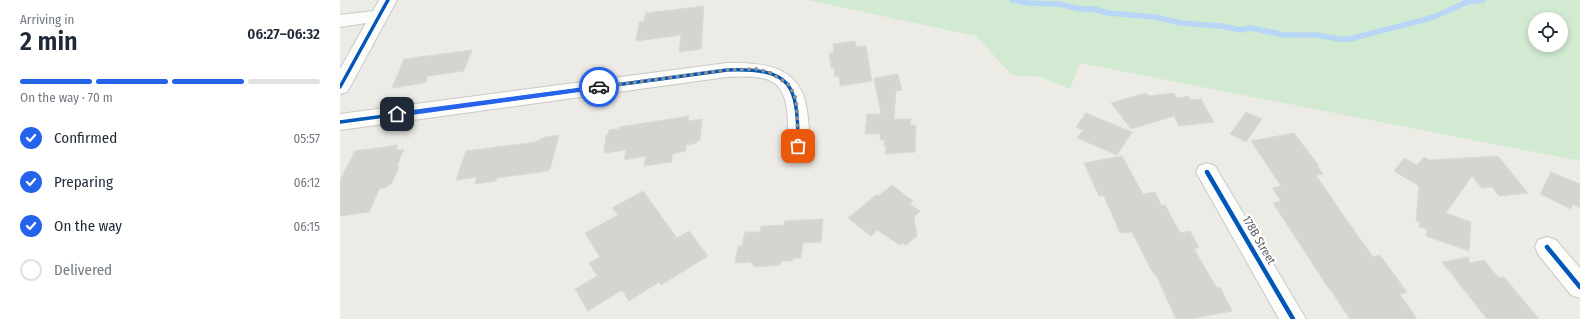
<!DOCTYPE html>
<html lang="en">
<head>
<meta charset="utf-8">
<style>
  body { margin:0; font-family:"Fira Sans Condensed",sans-serif; background:#f2f2f3; color:#1f2937; height:100vh; display:flex; flex-direction:column; font-size:15px; white-space:nowrap }
  * { box-sizing:border-box; margin:0 }
  p { font-size:13px; color:#747a83 }
  .icon { flex:none; width:22px; height:22px; fill:none; stroke:currentColor; stroke-width:2; stroke-linecap:round; stroke-linejoin:round }
  .map { position:relative; flex:1; overflow:hidden }
  .sheet { display:flex; flex-direction:column; background:#fff; width:340px }
  .sheet>* { flex:none }
  .buttons { position:absolute; left:1188px; top:12px; display:grid; gap:8px }
  .buttons a { display:grid; place-items:center; width:40px; height:40px; border-radius:50%; background:#fff; box-shadow:0 2px 6px #0003; font-size:20px }
  .pin { position:absolute; display:grid; place-items:center; width:34px; height:34px; color:#fff; margin:-17px; border-radius:8px; box-shadow:0 2px 6px #0006 }
  .courier { position:absolute; display:grid; place-items:center; width:40px; height:40px; margin:-20px; border:3px solid #2563eb; border-radius:50%; background:#fff; color:#222; box-shadow:0 1px 5px #0007 }
  .headline em { font-style:normal; font-weight:600 }
  .headline div { display:flex; flex-direction:column-reverse }
  .headline { display:flex; align-items:center; justify-content:space-between; height:68px; padding:0 20px }
  h1 { font-size:26px; font-weight:600; line-height:30px }
  .bar { display:grid; grid-template-columns:repeat(4,1fr); gap:6px 4px; align-content:center; height:48px; padding:0 20px }
  .bar i { height:5px; border-radius:3px; background:#e0e1e3 }
  .bar .current { background:#2563eb }
  .bar p { grid-column:span 4 }
  ol { padding:0 20px; list-style:none }
  li { display:flex; align-items:center; gap:12px; height:44px }
  li p { margin-inline-start:auto }
  li .icon { padding:4px; border-radius:50%; background:#2563eb; color:#fff; stroke-width:4 }
  li:last-child { color:#747a83 }
  li i { width:22px; height:22px; border:2px solid #e0e1e3; border-radius:50% }
  main { display:flex; flex:1; min-height:0 }
  .map>svg:first-child { display:block }
  .green { fill:#d1ead1; fill-rule:evenodd }
  .lines { fill:none; stroke-linecap:round; stroke-linejoin:round }
  .stream { stroke:#b8d7f7; stroke-width:5.5 }
  .building { fill:#d4d4d0; stroke:#dcdad4 }
  .minor-casing { stroke:#c8c9c8; stroke-width:2 }
  .minor { fill:#fcfcfb; fill-rule:evenodd }
  .cycleway-far1-casing { stroke:#fff; stroke-width:5.5 }
  .cycleway-casing { stroke:#fff; stroke-width:7 }
  .cycleway-far1 { stroke:#0057b8; stroke-width:3.5 }
  .cycleway { stroke:#0057b8; stroke-width:4.5 }
  .route { fill:#2563eb }
  .done { stroke:#8d8f92; stroke-width:4; stroke-dasharray:0 7.2 }
  .labels { text-anchor:middle; dominant-baseline:central; stroke-width:4; stroke-linejoin:round; paint-order:stroke }
  .street-label { font-size:12px; fill:#5a5e65; stroke:#fff }
</style>
</head>
<body>
<main>
<section class="sheet">
<div class="headline"><div><h1>2 min</h1><p>Arriving in</p></div><em>06:27–06:32</em></div>
<div class="bar"><i class="current"></i><i class="current"></i><i class="current"></i><i></i><p>On the way · 70 m</p></div>
<ol>
<li><svg class="icon" aria-label="check" viewBox="0 0 24 24"><path d="M5 12l5 5 9-10"/></svg>Confirmed<p>05:57</p></li>
<li><svg class="icon" aria-label="check" viewBox="0 0 24 24"><path d="M5 12l5 5 9-10"/></svg>Preparing<p>06:12</p></li>
<li><svg class="icon" aria-label="check" viewBox="0 0 24 24"><path d="M5 12l5 5 9-10"/></svg>On the way<p>06:15</p></li>
<li><i></i>Delivered</li>
</ol>
</section>
<div class="map">
<svg width="1240" height="319" viewBox="0 0 1240 319">
  <rect width="100%" height="100%" fill="#ecebe5"/>
  <path class="green" d="M467 0H1240V161L740 63 730 89 700 77 672 75 636 36ZM1195 19H1221V45H1195Z"/>
  <g class="lines">
    <path class="stream" d="M672 0 690 3 718 4 741 9H754L768 13 815 17 841 23 881 26 901 30 911 28 945 35H977L999 39H1010L1094 17 1127 2 1143 0"/>
  </g>
  <path class="building" d="M364 6 361 49 339 52 341 35 296 41 299 22 304 21 306 13Z
    M515 41 516 47 526 46 532 81 500 86 499 76 495 77 494 68H491L489 53H494L493 44Z
    M132 50 124 71 88 76 85 83 52 88 64 59Z
    M558 74 562 90 556 91 554 119H571L570 125H576L575 152 545 154 546 146H544L545 140H540V134H525L527 114H541L534 78Z
    M806 93 809 96 834 93 837 98 849 96 851 100 861 99 874 122 839 126 834 116 791 129 771 103Z
    M906 112 922 119 906 142 890 134Z
    M746 113 792 132 777 155 737 138 743 130 736 127Z
    M349 116 348 121 362 119 360 140 356 143 346 145V151L332 154V162L304 166 306 156 284 160 286 150 265 153 264 151 266 135 268 134 269 130 279 129V127Z
    M954 133 979 166H977L983 174 976 175 999 209 1033 257 1040 255 1067 292 1060 294 1077 319H1010L990 289H989L933 203 941 201 932 188 941 186 911 141Z
    M219 135 210 169 208 171 157 178 156 181 135 184 137 177 116 180 126 151 196 142 205 137Z
    M58 145 56 150 64 149 57 166H59L52 183 45 188H40L29 212 0 216V180L15 151Z
    M782 156 803 194 815 192 821 205H825L840 233 850 231 859 247 854 249 877 288 880 287 892 311 852 319H836L816 275H815L810 268 792 232 780 233 764 196H759L744 163Z
    M1158 156 1188 193 1159 196 1152 187 1142 188 1132 176 1106 213 1131 222 1129 251 1086 236 1087 229 1079 227 1080 222 1076 221 1079 186 1054 171 1064 158 1077 165 1084 157 1089 160Z
    M1211 172 1240 184V208L1233 204 1231 209 1200 194Z
    M552 185 573 201 570 204 580 211 574 217 577 236 566 245 563 243 560 245 537 230 531 236 508 218 536 195 538 196Z
    M303 191 337 238 349 231 368 256 321 285 319 282 289 301 282 290 248 311 235 289 257 276 249 263 260 257 245 233 278 215 272 208Z
    M483 219 481 242 463 243 461 258H453L452 261H441L440 265 415 267 410 262 395 263 398 246H402L405 232H420L421 226 444 225 445 221Z
    M1129 257V263L1144 260 1159 278 1164 277 1199 319H1147L1102 262Z"/>
  <g class="lines">
    <defs>
      <path id="minor" d="M39 0H57L10 87 7 92 0 94V69L26 23 0 27V15L33 11Z
        M387 63C430 62 465 68 468 119 469 129 471 142 466 152L458 154 450 152C446 143 448 134 448 124 447 77 429 75 387 77L0 130V114Z
        M867 163 875 166 966 319H939L856 172 859 166Z
        M1207 237 1216 240 1240 268V298L1231 295 1198 254 1195 247 1198 240Z"/>
    </defs>
    <use href="#minor" class="minor-casing"/>
    <use href="#minor" class="minor"/>
    <defs>
      <path id="cycleway-far1" d="M0 87 48 0
        M0 122 387 70C451 68 458 83 458 144"/>
      <path id="cycleway" d="M458 146V143
        M867 172 953 319
        M1207 247 1240 287"/>
    </defs>
    <use href="#cycleway-far1" class="cycleway-far1-casing"/>
    <use href="#cycleway" class="cycleway-casing"/>
    <use href="#cycleway-far1" class="cycleway-far1"/>
    <use href="#cycleway" class="cycleway"/>
  </g>
  <path class="route" d="M259 85 262 87 261 89 57 117 54 114 57 112Z"/>
  <g class="lines">
    <path class="done" d="M259 87 387 70 417 69 431 73 449 85 455 96 457 107 458 146"/>
  </g>
  <g class="labels">
    <g class="street-label">
      <text transform="translate(919 240) rotate(60)">178B Street</text>
    </g>
  </g>
</svg>
<div class="buttons">
<a><svg class="icon" aria-label="locate" viewBox="0 0 24 24"><circle cx="12" cy="12" r="6"/><path d="M12 2v4M12 18v4M2 12h4M18 12h4"/></svg></a>
</div>
<div class="pin" style="left:458px;top:146px;background:#ea580c"><svg class="icon" aria-label="bag" viewBox="0 0 24 24"><path d="M5 8h14l-1 12H6zM9 8a3 3 0 0 1 6 0"/></svg></div>
<div class="pin" style="left:57px;top:114px;background:#1f2937"><svg class="icon" aria-label="home" viewBox="0 0 24 24"><path d="M3 11l9-7 9 7M6 9v11h12V9"/></svg></div>
<div class="courier" style="left:259px;top:87px"><svg class="icon" aria-label="car" viewBox="0 0 24 24"><path d="M5 17H2v-5l4-1 3-4h7l3 4 3 1v5h-3M9 17h6M6 11h13"/><circle cx="7" cy="17" r="2"/><circle cx="17" cy="17" r="2"/></svg></div>
</div>
</main>
</body>
</html>
